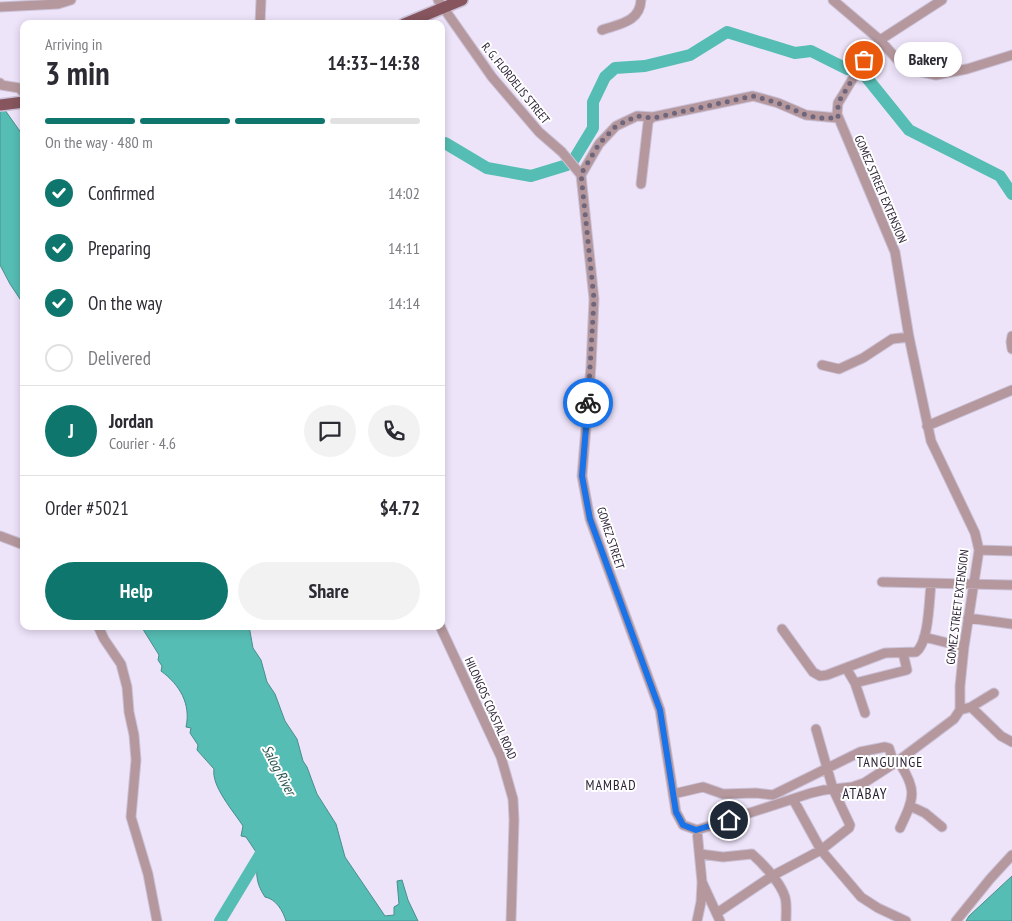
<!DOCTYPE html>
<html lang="en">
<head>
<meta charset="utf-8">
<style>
  body { margin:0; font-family:"PT Sans Narrow",sans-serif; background:#f2f2f3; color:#2b2b33; height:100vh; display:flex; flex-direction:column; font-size:19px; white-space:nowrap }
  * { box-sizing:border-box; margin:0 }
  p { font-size:16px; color:#7c7c81 }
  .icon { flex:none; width:28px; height:28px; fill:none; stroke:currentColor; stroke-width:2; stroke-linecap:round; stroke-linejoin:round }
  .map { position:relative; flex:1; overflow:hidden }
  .side { position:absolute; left:20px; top:20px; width:425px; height:610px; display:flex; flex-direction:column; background:#fff; border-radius:10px; box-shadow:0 2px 8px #0003 }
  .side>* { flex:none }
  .pin { position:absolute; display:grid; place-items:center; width:42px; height:42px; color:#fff; margin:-21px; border:2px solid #fff; border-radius:50%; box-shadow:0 1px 5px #0007 }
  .courier { position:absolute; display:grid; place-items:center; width:50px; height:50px; margin:-25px; border:4px solid #1a73e8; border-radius:50%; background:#fff; color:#222; box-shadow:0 1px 6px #0007 }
  .bubble { position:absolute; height:35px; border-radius:18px; background:#fff; box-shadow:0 2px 8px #0003; font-size:16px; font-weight:700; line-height:35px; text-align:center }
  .head em { font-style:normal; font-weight:700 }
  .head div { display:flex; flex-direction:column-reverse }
  .head { display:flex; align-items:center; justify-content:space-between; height:85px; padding:0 25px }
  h1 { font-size:32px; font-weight:700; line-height:38px }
  .bar { display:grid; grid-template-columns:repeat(4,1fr); gap:8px 5px; align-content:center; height:60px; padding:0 25px }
  .bar i { height:6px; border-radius:4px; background:#e1e1e2 }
  .bar .selected { background:#0f766e }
  .bar p { grid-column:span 4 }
  .line { display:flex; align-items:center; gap:12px; padding:0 25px; border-top:1px solid #e1e1e2 }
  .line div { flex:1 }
  .round { display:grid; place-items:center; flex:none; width:52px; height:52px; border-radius:26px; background:#f2f2f3 }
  ol { padding:0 25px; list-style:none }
  li { display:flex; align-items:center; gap:15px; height:55px }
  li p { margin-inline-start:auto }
  li .icon { padding:5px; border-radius:50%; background:#0f766e; color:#fff; stroke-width:4 }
  li:last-child { color:#7c7c81 }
  li i { width:28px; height:28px; border:2px solid #e1e1e2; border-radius:50% }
  .cta { display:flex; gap:10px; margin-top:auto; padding:10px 25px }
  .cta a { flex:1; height:58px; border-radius:30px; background:#0f766e; color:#fff; font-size:20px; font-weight:700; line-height:58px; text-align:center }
  .cta a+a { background:#f2f2f3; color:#2b2b33 }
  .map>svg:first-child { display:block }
  .water { fill:#56bdb4; stroke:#498e8e }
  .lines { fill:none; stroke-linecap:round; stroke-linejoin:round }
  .river { stroke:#56bdb4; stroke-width:12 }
  .minor-casing { stroke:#cbc1d7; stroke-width:11 }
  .major-casing { stroke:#cbc1d7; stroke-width:14 }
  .minor { stroke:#b5989d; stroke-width:9 }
  .major { stroke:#86555e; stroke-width:11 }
  .done { stroke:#70667b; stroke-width:5; stroke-dasharray:0 9 }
  .route { stroke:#1a73e8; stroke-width:6 }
  .labels { text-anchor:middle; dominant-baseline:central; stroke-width:4; stroke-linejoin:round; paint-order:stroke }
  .street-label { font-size:12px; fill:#2c2236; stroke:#fff }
  .neighbourhood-label { font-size:14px; letter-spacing:1px; fill:#2c2236; stroke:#fff }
  .water-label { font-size:14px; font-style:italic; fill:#285551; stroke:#fff }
  .quarter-label { font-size:15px; letter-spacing:1px; fill:#2c2236; stroke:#fff }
</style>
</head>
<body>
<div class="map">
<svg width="1012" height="921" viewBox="0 0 1012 921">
  <rect width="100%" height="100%" fill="#eee4fa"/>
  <path class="water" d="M0 103 24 137V305L10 284 0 265Z
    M142 626H249L253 648 261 660 267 682 275 694 285 721 297 739 303 761 307 767 317 794 336 824 345 857 385 916 394 915V907L399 904 397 881 402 880 408 900 418 921H286C283 911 276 899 265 897 255 882 256 873 258 855L246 837 241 836 243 826C234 812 211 786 214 769L197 750 198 745 190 733 191 728 186 727C191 704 180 685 161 671L162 666 158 660 159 655 144 631Z
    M1012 876V921H966L969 916Z"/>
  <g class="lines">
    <path class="river" d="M445 143 487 168 531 176 567 165
      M573 161 593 128V102L605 77 615 68 645 66 690 55 727 32 795 53 811 51 847 69 863 73 909 130 1000 176 1012 194
      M220 921 266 845"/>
    <defs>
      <path id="minor" d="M438 0 492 77 539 132 562 152 581 175
        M833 0 880 40 902 65 917 71 936 75 967 69 1012 55
        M0 7 58 4 71 0
        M260 24 261 0
        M602 30C619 24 640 22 641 0
        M0 83 1 85 19 88 24 93
        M581 175 594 299 591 366 582 476 590 519 660 710 676 812 683 825 697 830
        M581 175 599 144 616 126 637 116 653 117
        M641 184 648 123 649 120 653 117 753 96 778 103 806 115 838 118
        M1012 336 1011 342 1012 349
        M822 365 839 369 863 358 892 339 909 337
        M927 426 1012 390
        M0 536 24 545
        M979 550 1012 551
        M882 582 1012 585
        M968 618 1012 624
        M98 626 104 639 121 664 127 687 129 712 134 735 136 760 131 817 148 874 157 921
        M440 626 501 757 513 799 514 820 511 921
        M782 629 813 672 820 676 827 675 885 653 916 652C929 642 929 601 931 584
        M924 637 964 647
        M846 668 855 683 907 670 903 653
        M855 683 865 713
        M971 707 994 693
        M960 710 971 707 1001 736 1012 742
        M816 729 833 789 850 825 849 828 821 850 861 897 878 908 906 921
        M898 761C918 790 914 798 900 828
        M673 794 703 787 723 794 756 793 773 795 860 752 885 747 889 748 894 764
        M910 806 925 813 942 827
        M697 830 811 793 824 790 852 787 864 783 898 761 954 719 960 710V686L964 647 979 550 975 533 931 441 909 337 895 252 837 114 838 103 843 95 869 51 880 40 942 0
        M697 830 702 882 720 921
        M700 854 723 857 752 854C763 864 780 882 785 897 787 904 786 914 786 921
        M717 913 772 876 821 850 793 799
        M697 921 701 902 702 882
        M956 921 990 879 1012 855"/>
      <path id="major" d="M404 24 462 0
        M0 105 24 102"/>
    </defs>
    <use href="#minor" class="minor-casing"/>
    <use href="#major" class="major-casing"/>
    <use href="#minor" class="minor"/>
    <use href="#major" class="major"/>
  </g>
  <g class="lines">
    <path class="done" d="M588 403 594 299 581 174 599 144 616 126 637 116 653 118 753 96 778 103 806 115 818 118H838V103L864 60"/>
    <path class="route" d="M588 403 582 476 590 519 660 710 676 812 683 825 696 830 729 820"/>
  </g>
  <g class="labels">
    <g class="street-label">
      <text transform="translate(516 83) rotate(51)">R. G. FLORDELIS STREET</text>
      <text transform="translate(881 189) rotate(67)">GOMEZ STREET EXTENSION</text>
      <text transform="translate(611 538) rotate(72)">GOMEZ STREET</text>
      <text transform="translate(957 607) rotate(-83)">GOMEZ STREET EXTENSION</text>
      <text transform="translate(491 708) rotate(66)">HILONGOS COASTAL ROAD</text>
    </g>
    <g class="neighbourhood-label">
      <text x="890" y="762">TANGUINGE</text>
      <text x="611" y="785">MAMBAD</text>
    </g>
    <g class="water-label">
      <text transform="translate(279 770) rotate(62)">Salog River</text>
    </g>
    <g class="quarter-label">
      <text x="865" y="793">ATABAY</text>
    </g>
  </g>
</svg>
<div class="pin" style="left:864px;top:60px;background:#ea580c"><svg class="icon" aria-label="bag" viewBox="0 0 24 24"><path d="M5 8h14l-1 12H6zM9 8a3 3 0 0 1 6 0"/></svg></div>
<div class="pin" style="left:729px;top:820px;background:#1f2937"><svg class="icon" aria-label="home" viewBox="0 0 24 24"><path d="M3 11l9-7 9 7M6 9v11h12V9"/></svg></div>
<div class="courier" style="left:588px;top:403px"><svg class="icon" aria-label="bike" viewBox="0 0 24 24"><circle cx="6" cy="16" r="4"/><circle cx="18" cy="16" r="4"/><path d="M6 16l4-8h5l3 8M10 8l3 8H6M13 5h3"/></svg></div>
<div class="bubble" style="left:894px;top:42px;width:68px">Bakery</div>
<section class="side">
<div class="head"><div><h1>3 min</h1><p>Arriving in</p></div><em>14:33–14:38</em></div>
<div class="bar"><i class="selected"></i><i class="selected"></i><i class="selected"></i><i></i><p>On the way · 480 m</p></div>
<ol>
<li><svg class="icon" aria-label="check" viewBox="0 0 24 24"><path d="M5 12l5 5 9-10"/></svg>Confirmed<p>14:02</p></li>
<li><svg class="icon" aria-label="check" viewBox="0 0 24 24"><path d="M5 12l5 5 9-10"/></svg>Preparing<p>14:11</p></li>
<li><svg class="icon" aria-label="check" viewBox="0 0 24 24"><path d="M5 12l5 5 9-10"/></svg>On the way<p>14:14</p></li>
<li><i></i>Delivered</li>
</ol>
<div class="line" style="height:90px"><b class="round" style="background:#0f766e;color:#fff">J</b><div><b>Jordan</b><p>Courier · 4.6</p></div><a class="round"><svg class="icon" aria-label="chat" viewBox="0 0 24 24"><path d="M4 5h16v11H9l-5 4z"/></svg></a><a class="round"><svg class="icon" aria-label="phone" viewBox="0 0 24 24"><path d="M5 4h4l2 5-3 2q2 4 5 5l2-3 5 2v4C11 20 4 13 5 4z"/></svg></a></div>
<div class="line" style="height:65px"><div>Order #5021</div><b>$4.72</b></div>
<div class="cta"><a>Help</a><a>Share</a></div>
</section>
</div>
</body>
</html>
